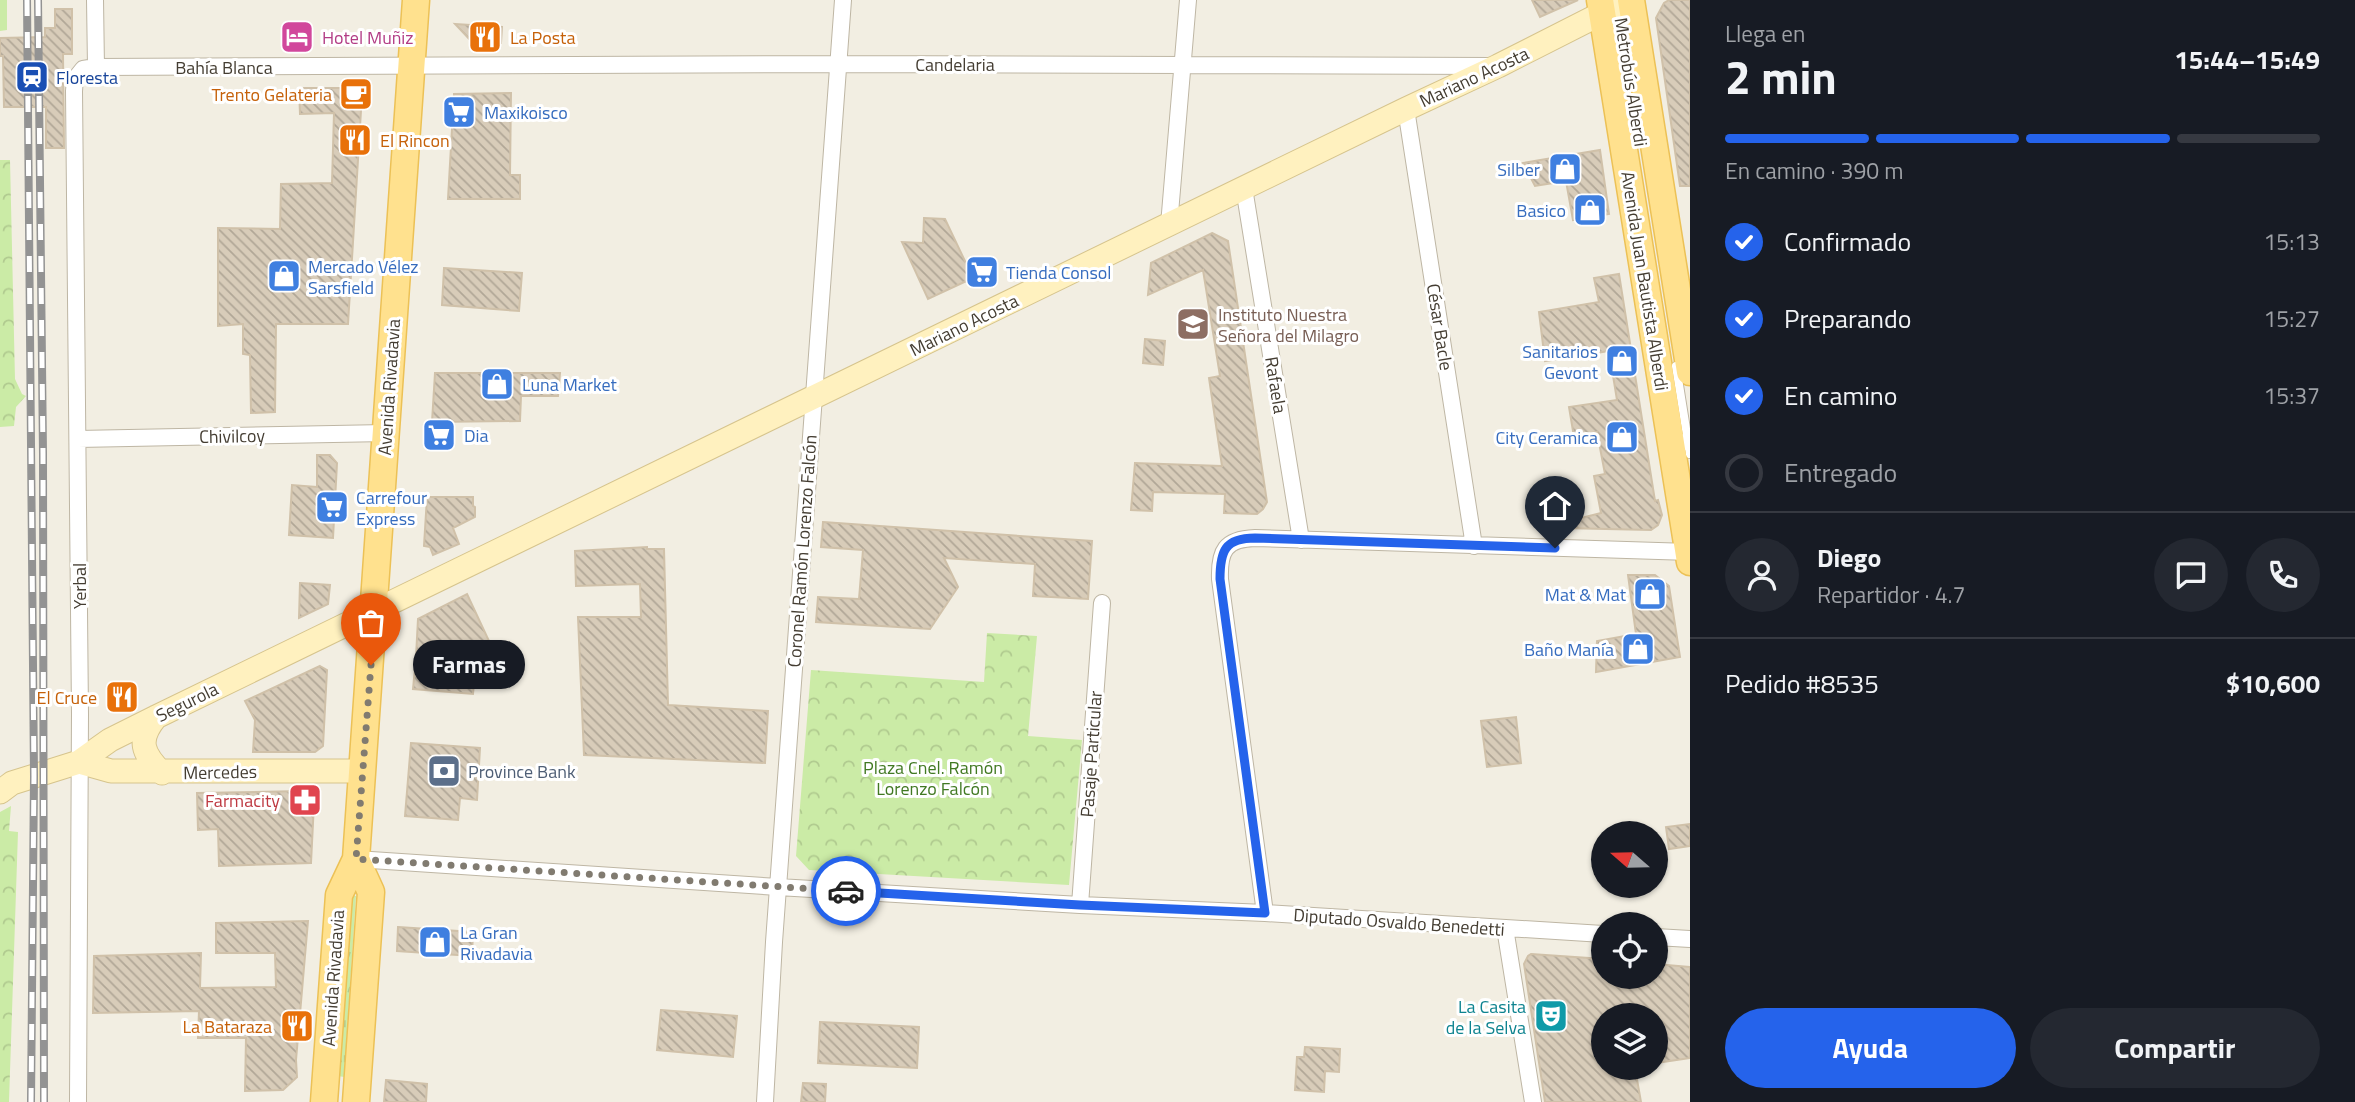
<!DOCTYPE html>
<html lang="es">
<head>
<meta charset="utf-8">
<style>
  body { margin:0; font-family:"Titillium Web",sans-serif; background:#242831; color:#f1f3f6; height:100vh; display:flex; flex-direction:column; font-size:26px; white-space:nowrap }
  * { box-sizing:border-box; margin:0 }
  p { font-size:23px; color:#9ea1a6 }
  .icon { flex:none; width:38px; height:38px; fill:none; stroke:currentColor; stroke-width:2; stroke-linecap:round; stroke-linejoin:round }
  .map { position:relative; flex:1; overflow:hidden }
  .side { display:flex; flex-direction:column; background:#171b24; width:665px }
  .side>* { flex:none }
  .needle { width:46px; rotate:290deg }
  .buttons { position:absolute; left:1591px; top:821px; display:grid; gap:14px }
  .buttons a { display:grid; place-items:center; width:77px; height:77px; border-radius:50%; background:#171b24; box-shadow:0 2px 5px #0004; font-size:35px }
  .pin { position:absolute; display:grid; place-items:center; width:60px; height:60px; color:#fff; margin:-72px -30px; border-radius:50% 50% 50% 0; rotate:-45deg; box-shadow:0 0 7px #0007 }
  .pin .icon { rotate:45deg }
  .courier { position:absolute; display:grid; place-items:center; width:70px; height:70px; margin:-35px; border:5px solid #2563eb; border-radius:50%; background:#fff; color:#222; box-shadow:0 2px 9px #0007 }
  .bubble { position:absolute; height:49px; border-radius:24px; background:#171b24; box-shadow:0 2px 5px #0004; font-size:23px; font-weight:700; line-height:49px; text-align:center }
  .head em { font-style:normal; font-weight:700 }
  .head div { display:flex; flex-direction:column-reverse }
  .head { display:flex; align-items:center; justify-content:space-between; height:119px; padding:0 35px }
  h1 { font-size:46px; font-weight:700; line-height:52px }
  .bar { display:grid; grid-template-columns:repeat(4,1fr); gap:10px 7px; align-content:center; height:84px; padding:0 35px }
  .bar i { height:9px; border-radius:5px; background:#363941 }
  .bar .active { background:#2563eb }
  .bar p { grid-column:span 4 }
  .line { display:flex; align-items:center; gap:18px; padding:0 35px; border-top:2px solid #363941 }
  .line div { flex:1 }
  .round { display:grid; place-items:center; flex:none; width:74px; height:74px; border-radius:37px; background:#242831 }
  ol { padding:0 35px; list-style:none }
  li { display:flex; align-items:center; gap:21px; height:77px }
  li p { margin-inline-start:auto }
  li .icon { padding:7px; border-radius:50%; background:#2563eb; color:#fff; stroke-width:4 }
  li:last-child { color:#9ea1a6 }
  li i { width:38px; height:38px; border:4px solid #363941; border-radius:50% }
  .action { display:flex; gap:14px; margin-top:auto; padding:14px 35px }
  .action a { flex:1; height:80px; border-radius:42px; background:#2563eb; color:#fff; font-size:28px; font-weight:700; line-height:80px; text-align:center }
  .action a+a { background:#242831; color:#f1f3f6 }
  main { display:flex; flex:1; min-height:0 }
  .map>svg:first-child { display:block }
  .grass { fill:url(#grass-tufts) }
  .park { fill:url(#park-crowns) }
  .pitch { fill:#cbeba6 }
  .building { fill:url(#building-back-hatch); stroke:#d0c1a9; stroke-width:2 }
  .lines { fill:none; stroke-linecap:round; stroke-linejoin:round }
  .lane-casing { stroke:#beb6a4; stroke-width:10 }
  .street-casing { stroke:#beb6a4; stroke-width:18 }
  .secondary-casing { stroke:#d6c48d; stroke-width:25 }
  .primary-casing { stroke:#ecc156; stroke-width:29 }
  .lane { stroke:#fff; stroke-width:8 }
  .street { stroke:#fff; stroke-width:16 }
  .secondary { stroke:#fff1bf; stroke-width:23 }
  .primary { stroke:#ffe18e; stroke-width:26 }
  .rail-casing { stroke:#939393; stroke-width:8 }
  .rail { stroke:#fff; stroke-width:5; stroke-dasharray:16; stroke-linecap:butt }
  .done { stroke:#817b70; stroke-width:7; stroke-dasharray:0 12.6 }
  .route { stroke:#2563eb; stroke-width:9 }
  .labels { text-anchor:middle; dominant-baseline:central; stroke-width:6; stroke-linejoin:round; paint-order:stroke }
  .hotel-label { font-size:18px; fill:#b23c85; stroke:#fff; text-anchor:start }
  .food-label { font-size:18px; fill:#c56008; stroke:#fff; text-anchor:end }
  .street-label { font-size:18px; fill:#443d32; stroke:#fff }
  .transit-label { font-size:18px; fill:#164399; stroke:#fff; text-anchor:start }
  .shop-label { font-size:18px; fill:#366cbe; stroke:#fff; text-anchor:start }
  .education-label { font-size:18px; fill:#785e54; stroke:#fff; text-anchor:start }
  .park-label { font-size:18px; fill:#417922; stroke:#fff }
  .service-label { font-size:18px; fill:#4e5e75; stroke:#fff; text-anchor:start }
  .health-label { font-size:18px; fill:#be3a42; stroke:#fff; text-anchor:end }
  .culture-label { font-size:18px; fill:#0d838f; stroke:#fff; text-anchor:end }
</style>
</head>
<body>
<main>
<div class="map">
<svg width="1690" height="1102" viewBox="0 0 1690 1102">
  <defs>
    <pattern id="grass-tufts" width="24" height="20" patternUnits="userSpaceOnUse" patternTransform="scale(1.75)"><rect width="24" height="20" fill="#cbeba6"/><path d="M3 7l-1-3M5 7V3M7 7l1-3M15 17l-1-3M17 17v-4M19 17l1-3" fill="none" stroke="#b0ca8f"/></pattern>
    <pattern id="park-crowns" width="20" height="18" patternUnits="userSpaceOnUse" patternTransform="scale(1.75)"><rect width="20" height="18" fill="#cbeba6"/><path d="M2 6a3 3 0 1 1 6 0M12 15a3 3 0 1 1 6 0" fill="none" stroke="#b0ca8f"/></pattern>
    <pattern id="building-back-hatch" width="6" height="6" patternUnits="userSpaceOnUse" patternTransform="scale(1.75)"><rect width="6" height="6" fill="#d8ccb9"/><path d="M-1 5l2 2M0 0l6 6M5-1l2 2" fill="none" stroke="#b1a797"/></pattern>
  </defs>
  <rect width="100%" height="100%" fill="#f2eee2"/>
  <path class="grass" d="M351 896H356L344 1077 338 1076Z"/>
  <path class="park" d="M0 160H10L15 379 22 394 26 396 16 407 14 426 0 427Z
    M987 633 1037 636 1028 736 1082 740 1069 885 809 870 796 856 811 670 984 682Z
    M11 806 9 831 18 832 9 1102H0V812Z"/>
  <path class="pitch" d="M0 0H7V30L0 31Z"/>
  <path class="building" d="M1532 0H1578L1540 17Z
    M1669 0H1690V186H1680L1656 18 1664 3Z
    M55 9H72V54H63L64 148H46V107H4L3 56H0V38L45 37V28H55Z
    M455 24 502 27 501 43H473Z
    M299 88H353L362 94 348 324H276L275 412 251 413 250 355 243 354V324L218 326V228L280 229 281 184 332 183 334 113 300 114Z
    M511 93 510 175H520V199H448L454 94Z
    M1600 150 1609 214 1573 220 1566 181 1535 186 1523 163Z
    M924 218 945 219 973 278 928 299 902 242 923 243Z
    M1212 233 1228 241 1267 502 1263 509 1257 514 1224 513 1225 494 1153 492 1152 511 1131 510 1135 463 1222 466 1209 378 1220 376 1203 270 1148 295 1151 263Z
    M444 268 522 273 519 311 442 305Z
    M1619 274 1655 501 1658 500 1662 515 1658 525 1651 530 1561 528V523L1601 513 1594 476 1605 474 1597 432 1574 437 1569 407 1617 400 1609 351 1545 361 1539 312 1599 302 1594 278Z
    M1145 339 1165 341 1163 365 1143 363Z
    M435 373H560L558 396H521L520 421 432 422Z
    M317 455H330L337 463 333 538 289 535 292 485 317 487Z
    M427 497H473V506L475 507V517L453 528 459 544 433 555 430 547 424 546Z
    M823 522 1092 541 1088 599 1033 596 1035 564 944 558 958 587 930 629 816 622 818 597 859 599 863 550 821 547Z
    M647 547V549H664L668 705 768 711 765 763 584 755 578 617H641L640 584 576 586 575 551Z
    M1628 575H1655L1669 586 1680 657 1596 672 1597 641 1636 634Z
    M300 583 330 585 328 604 299 618Z
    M467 594 489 641 416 657 418 619Z
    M320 666 327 670 323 746 315 752H253L255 720 245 701Z
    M415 668 475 673 473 694 413 689Z
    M1516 717 1521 763 1487 767 1481 721Z
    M411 743 480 748 477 800 460 798 458 820 405 816Z
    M302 791 310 795 314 803 311 863 219 866 218 829 198 830 197 793Z
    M1690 824V846L1669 849 1666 827Z
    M308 921 296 1060 297 1077 283 1090 245 1091 246 1038H198L199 1011 93 1013 94 956 201 953 200 988 276 987 275 953H216V923Z
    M398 927 473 932 472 956 397 951Z
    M1531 954 1603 959V976H1656V964L1690 967V1058L1656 1063V1015H1603V1068H1635L1641 1102H1545L1524 964 1528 956Z
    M661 1010 737 1016 733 1057 657 1050Z
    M820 1022 919 1027 917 1068 818 1063Z
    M1305 1047 1340 1049 1339 1072 1325 1071 1324 1092 1295 1090 1297 1057H1304Z
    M386 1080 427 1084 426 1102H384Z
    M803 1083 826 1084 825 1102H801Z"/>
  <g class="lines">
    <defs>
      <path id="lane" d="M1676 366 1690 454"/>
      <path id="street" d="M95 0 96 67
        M1406 109 1474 546
        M1244 188 1301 540
        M1169 225 1188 0
        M78 439 386 433
        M1671 445 1690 441
        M356 859 778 887 1080 905 1265 913 1603 934
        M1080 905 1102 603
        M1265 913 1220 579C1219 551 1225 539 1255 538L1690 552
        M1505 928 1533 1102
        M1656 937 1690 939
        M78 1102 80 714 74 91 75 79 83 69 96 67 838 64 1492 66
        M765 1102 774 942 843 0"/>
      <path id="secondary" d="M156 717C137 740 142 753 162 773
        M79 762 111 771H363
        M0 792 12 783 79 762 110 740 156 717 1406 109 1498 66 1628 0"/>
      <path id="primary" d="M1600 0 1690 562
        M1631 0 1690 372
        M324 1102 339 895 356 859 416 0
        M356 1102 371 892 356 859"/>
    </defs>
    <use href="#lane" class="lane-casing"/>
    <use href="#street" class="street-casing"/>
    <use href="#secondary" class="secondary-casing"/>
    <use href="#primary" class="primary-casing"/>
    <use href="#lane" class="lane"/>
    <use href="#street" class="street"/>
    <use href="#secondary" class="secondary"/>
    <use href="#primary" class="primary"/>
    <defs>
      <path id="rail" d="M27 0 34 776 31 1102
        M38 0 43 453 44 1102"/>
    </defs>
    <use href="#rail" class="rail-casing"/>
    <use href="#rail" class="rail"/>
  </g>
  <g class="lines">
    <path class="done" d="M371 665 356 859 846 891"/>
    <path class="route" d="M846 891 1080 905 1265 913 1220 579C1220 551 1225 538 1255 538L1555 548"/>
  </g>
  <defs>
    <symbol id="hotel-square" viewBox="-11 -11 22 22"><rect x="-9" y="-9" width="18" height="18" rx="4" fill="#d1479c" stroke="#fff"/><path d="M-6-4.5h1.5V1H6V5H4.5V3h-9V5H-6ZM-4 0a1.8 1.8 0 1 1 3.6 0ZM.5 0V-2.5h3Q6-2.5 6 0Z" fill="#fff"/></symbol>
    <symbol id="restaurant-square" viewBox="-11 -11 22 22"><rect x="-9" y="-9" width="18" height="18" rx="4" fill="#e8710a" stroke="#fff"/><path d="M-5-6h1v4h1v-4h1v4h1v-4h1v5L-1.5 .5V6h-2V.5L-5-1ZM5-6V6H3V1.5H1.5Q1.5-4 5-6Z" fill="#fff"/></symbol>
    <symbol id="station-square" viewBox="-11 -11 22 22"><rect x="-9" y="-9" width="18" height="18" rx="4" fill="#1a4fb4" stroke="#fff"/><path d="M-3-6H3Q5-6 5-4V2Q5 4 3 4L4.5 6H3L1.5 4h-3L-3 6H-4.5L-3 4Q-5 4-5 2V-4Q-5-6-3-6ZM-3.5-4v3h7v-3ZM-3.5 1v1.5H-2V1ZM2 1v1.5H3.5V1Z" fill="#fff"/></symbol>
    <symbol id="cafe-square" viewBox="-11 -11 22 22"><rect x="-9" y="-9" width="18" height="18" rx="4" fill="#e8710a" stroke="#fff"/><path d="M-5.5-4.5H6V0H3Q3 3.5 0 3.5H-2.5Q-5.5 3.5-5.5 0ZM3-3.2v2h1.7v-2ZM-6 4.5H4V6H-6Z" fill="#fff"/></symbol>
    <symbol id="supermarket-square" viewBox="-11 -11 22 22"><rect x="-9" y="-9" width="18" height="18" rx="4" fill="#3f7fe0" stroke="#fff"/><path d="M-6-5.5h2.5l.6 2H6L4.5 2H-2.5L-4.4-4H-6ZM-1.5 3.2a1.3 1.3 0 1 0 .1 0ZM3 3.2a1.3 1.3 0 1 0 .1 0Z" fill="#fff"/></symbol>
    <symbol id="shop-square" viewBox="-11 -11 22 22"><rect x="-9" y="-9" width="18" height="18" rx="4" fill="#3f7fe0" stroke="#fff"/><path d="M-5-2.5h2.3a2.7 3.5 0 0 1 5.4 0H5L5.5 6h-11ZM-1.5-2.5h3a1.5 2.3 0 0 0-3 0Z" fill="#fff"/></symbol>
    <symbol id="school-square" viewBox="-11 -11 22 22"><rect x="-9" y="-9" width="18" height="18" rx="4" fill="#8d6e63" stroke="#fff"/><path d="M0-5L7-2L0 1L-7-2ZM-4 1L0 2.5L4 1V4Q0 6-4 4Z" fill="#fff"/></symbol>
    <symbol id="bank-square" viewBox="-11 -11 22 22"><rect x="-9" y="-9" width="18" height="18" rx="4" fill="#5c6f8a" stroke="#fff"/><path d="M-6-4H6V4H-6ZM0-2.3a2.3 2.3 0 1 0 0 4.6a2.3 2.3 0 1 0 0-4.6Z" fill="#fff"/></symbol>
    <symbol id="pharmacy-square" viewBox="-11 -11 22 22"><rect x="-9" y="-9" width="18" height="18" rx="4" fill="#e0444e" stroke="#fff"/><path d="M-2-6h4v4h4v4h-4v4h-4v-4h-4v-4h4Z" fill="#fff"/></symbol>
    <symbol id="theatre-square" viewBox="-11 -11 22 22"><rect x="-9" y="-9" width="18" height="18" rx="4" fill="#0f9aa8" stroke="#fff"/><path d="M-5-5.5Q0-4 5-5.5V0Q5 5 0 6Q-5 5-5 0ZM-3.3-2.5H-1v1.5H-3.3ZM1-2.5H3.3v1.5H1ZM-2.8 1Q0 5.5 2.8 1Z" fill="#fff"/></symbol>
  </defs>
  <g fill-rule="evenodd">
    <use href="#hotel-square" x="278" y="18" width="38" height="38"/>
    <use href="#restaurant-square" x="466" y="18" width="38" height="38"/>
    <use href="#station-square" x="13" y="58" width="38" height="38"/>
    <use href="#cafe-square" x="337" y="75" width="38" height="38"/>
    <use href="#supermarket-square" x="440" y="93" width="38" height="38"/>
    <use href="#restaurant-square" x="336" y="121" width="38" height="38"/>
    <use href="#shop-square" x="1546" y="150" width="38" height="38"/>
    <use href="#shop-square" x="1571" y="191" width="38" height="38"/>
    <use href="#supermarket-square" x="963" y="253" width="38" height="38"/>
    <use href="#shop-square" x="265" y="257" width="38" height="38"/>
    <use href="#school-square" x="1174" y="305" width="38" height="38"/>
    <use href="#shop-square" x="1603" y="342" width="38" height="38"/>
    <use href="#shop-square" x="478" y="365" width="38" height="38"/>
    <use href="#supermarket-square" x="420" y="416" width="38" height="38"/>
    <use href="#shop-square" x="1603" y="418" width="38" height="38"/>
    <use href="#supermarket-square" x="313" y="488" width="38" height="38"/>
    <use href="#shop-square" x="1631" y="575" width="38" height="38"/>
    <use href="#shop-square" x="1619" y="630" width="38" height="38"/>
    <use href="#restaurant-square" x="103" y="678" width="38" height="38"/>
    <use href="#bank-square" x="425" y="752" width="38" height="38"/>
    <use href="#pharmacy-square" x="286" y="781" width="38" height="38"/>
    <use href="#shop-square" x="416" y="923" width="38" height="38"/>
    <use href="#theatre-square" x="1532" y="997" width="38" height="38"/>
    <use href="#restaurant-square" x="278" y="1007" width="38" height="38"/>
  </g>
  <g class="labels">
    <g class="hotel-label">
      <text x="322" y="37">Hotel Muñiz</text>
    </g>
    <g class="food-label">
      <text x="510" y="37" text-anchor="start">La Posta</text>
      <text x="332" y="94">Trento Gelateria</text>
      <text x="380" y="140" text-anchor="start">El Rincon</text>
      <text x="97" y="697">El Cruce</text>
      <text x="272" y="1026">La Bataraza</text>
    </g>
    <g class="street-label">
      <text x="955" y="64">Candelaria</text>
      <text x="224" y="67">Bahía Blanca</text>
      <text transform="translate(1474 77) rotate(-25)">Mariano Acosta</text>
      <text transform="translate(1631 82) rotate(81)">Metrobús Alberdi</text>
      <text transform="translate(1645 281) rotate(81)">Avenida Juan Bautista Alberdi</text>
      <text transform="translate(964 325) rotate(-26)">Mariano Acosta</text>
      <text transform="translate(1440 327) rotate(81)">César Bacle</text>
      <text transform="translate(1276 385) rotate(81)">Rafaela</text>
      <text transform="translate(389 387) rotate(-86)">Avenida Rivadavia</text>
      <text transform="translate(232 436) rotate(-1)">Chivilcoy</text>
      <text transform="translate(802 551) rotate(-86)">Coronel Ramón Lorenzo Falcón</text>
      <text transform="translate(79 586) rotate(-90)">Yerbal</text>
      <text transform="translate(187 702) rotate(-26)">Segurola</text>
      <text transform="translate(1091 754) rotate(-86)">Pasaje Particular</text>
      <text transform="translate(220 772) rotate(-1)">Mercedes</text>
      <text transform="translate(1399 922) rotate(4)">Diputado Osvaldo Benedetti</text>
      <text transform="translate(333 978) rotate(-86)">Avenida Rivadavia</text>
    </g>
    <g class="transit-label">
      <text x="56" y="77">Floresta</text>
    </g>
    <g class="shop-label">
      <text x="484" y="112">Maxikoisco</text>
      <text x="1540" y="169" text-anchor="end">Silber</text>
      <text x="1566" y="210" text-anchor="end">Basico</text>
      <text x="308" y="266">Mercado Vélez<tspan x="308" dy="21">Sarsfield</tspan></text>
      <text x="1006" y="272">Tienda Consol</text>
      <text x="1598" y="351" text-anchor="end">Sanitarios<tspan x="1598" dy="21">Gevont</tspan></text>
      <text x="522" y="384">Luna Market</text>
      <text x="464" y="435">Dia</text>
      <text x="1598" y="437" text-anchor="end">City Ceramica</text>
      <text x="356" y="497">Carrefour<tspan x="356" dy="21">Express</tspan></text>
      <text x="1626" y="594" text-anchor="end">Mat &amp; Mat</text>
      <text x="1614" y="649" text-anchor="end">Baño Manía</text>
      <text x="460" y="932">La Gran<tspan x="460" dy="21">Rivadavia</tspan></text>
    </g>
    <g class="education-label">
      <text x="1218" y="314">Instituto Nuestra<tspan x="1218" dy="21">Señora del Milagro</tspan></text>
    </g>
    <g class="park-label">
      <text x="933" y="767">Plaza Cnel. Ramón<tspan x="933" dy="21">Lorenzo Falcón</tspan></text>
    </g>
    <g class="service-label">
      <text x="468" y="771">Province Bank</text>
    </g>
    <g class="health-label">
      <text x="280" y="800">Farmacity</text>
    </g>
    <g class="culture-label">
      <text x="1526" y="1006">La Casita<tspan x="1526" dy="21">de la Selva</tspan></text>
    </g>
  </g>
</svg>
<div class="buttons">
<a><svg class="needle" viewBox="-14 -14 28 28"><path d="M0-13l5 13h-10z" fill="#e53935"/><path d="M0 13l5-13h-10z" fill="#9ea1a6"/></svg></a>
<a><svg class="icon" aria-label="locate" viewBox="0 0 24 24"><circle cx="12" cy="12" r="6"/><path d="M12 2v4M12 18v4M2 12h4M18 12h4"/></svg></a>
<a><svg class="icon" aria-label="layers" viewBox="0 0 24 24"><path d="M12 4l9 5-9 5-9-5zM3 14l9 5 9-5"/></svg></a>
</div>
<div class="pin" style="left:371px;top:665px;background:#ea580c"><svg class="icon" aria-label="bag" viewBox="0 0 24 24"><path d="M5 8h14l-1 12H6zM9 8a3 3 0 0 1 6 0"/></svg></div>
<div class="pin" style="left:1555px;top:548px;background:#1f2937"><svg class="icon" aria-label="home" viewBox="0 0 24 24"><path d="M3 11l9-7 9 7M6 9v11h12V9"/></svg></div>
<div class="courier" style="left:846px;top:891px"><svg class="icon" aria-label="car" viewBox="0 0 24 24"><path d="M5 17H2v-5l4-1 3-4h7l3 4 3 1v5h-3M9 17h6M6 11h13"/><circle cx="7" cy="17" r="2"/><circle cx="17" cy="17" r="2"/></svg></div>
<div class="bubble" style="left:413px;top:640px;width:112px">Farmas</div>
</div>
<section class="side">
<div class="head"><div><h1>2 min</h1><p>Llega en</p></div><em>15:44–15:49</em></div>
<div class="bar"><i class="active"></i><i class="active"></i><i class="active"></i><i></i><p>En camino · 390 m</p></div>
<ol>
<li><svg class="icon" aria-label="check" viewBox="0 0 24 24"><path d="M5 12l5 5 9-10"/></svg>Confirmado<p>15:13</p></li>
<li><svg class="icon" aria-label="check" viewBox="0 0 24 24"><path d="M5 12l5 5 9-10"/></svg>Preparando<p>15:27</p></li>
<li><svg class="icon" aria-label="check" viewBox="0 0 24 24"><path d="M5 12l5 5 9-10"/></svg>En camino<p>15:37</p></li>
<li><i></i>Entregado</li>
</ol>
<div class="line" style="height:126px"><a class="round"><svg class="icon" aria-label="person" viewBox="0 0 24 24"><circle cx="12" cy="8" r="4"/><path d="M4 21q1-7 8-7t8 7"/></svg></a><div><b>Diego</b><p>Repartidor · 4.7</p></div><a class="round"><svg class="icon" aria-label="chat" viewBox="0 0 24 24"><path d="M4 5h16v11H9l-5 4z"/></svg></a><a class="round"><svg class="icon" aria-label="phone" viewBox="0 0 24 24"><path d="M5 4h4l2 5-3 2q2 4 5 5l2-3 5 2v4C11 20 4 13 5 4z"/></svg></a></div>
<div class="line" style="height:91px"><div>Pedido #8535</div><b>$10,600</b></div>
<div class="action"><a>Ayuda</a><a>Compartir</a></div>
</section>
</main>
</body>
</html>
